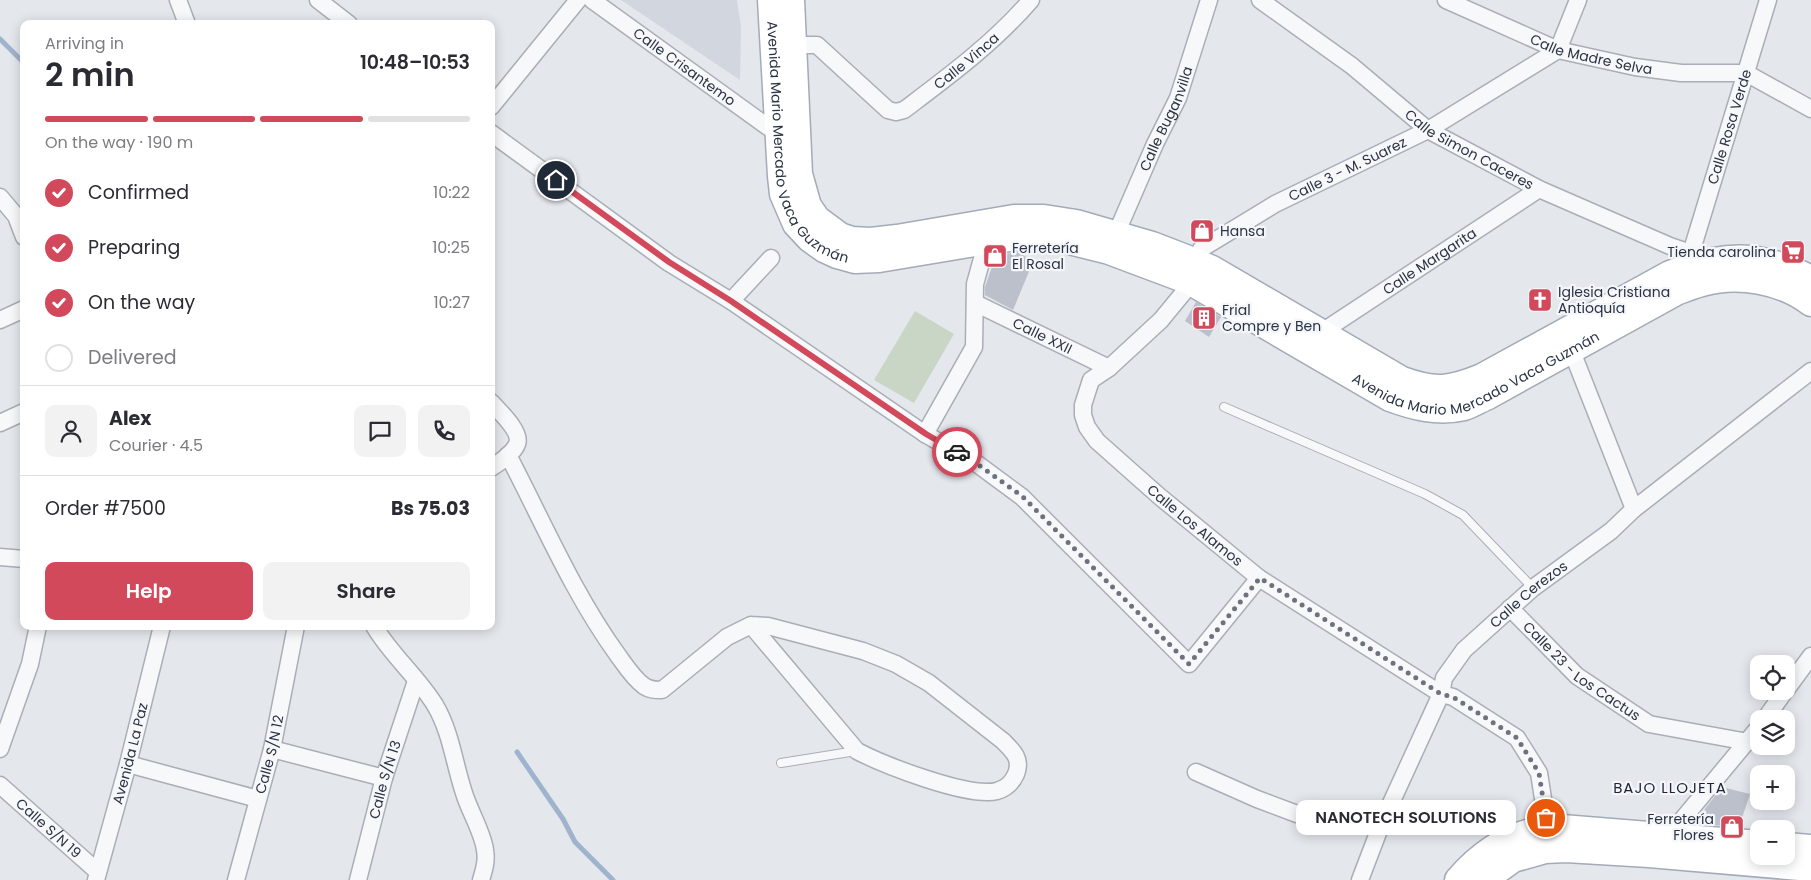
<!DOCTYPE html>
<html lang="en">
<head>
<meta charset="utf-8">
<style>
  body { margin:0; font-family:Poppins,sans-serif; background:#f2f2f3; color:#2b2b33; height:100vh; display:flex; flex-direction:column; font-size:19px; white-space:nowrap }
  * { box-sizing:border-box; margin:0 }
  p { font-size:16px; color:#7c7c81 }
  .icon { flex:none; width:28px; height:28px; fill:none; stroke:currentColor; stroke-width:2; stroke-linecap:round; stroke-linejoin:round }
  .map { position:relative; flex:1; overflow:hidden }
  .side { position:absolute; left:20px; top:20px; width:475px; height:610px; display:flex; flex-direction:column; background:#fff; border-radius:10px; box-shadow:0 2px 12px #0003 }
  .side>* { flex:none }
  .fabs { position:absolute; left:1750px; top:655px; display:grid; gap:10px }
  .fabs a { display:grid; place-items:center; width:45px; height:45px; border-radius:10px; background:#fff; box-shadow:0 2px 12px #0003; font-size:25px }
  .pin { position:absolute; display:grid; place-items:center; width:42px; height:42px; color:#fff; margin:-21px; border:2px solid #fff; border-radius:50%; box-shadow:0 1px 5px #0007 }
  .courier { position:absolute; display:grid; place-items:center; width:50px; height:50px; margin:-25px; border:4px solid #d1495b; border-radius:50%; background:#fff; color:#222; box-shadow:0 1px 6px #0007 }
  .bubble { position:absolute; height:35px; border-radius:10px; background:#fff; box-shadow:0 2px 12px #0003; font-size:16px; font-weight:600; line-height:35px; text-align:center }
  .head em { font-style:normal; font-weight:600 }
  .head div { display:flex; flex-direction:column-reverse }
  .head { display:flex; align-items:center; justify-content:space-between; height:85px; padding:0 25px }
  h1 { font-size:32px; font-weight:600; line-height:38px }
  .bar { display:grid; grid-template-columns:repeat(4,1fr); gap:8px 5px; align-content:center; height:60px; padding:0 25px }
  .bar i { height:6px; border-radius:4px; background:#e1e1e2 }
  .bar .active { background:#d1495b }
  .bar p { grid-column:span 4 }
  .line { display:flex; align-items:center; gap:12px; padding:0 25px; border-top:1px solid #e1e1e2 }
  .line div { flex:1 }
  .round { display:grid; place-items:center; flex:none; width:52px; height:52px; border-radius:10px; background:#f2f2f3 }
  ol { padding:0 25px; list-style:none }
  li { display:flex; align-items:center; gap:15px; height:55px }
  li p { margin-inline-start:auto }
  li .icon { padding:5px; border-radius:50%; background:#d1495b; color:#fff; stroke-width:4 }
  li:last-child { color:#7c7c81 }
  li i { width:28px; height:28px; border:2px solid #e1e1e2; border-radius:50% }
  .cta { display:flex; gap:10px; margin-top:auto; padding:10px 25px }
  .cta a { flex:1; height:58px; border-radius:10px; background:#d1495b; color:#fff; font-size:20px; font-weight:600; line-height:58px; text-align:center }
  .cta a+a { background:#f2f2f3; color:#2b2b33 }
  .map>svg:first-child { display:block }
  .built { fill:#d2d6de }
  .green { fill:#c9d6c5 }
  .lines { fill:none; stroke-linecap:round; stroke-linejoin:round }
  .stream { stroke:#9fb4cc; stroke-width:5 }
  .building { fill:#bbc0ca }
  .lane-casing { stroke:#a9aeb7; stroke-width:10 }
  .street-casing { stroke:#a9aeb7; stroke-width:19 }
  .primary-casing { stroke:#a3abb8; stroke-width:29 }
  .lane { stroke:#f7f8fa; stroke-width:8 }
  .street { stroke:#f7f8fa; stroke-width:16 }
  .primary { stroke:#fff; stroke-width:26 }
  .done { stroke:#6c737f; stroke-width:5; stroke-dasharray:0 9 }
  .route { stroke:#d1495b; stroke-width:6 }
  .labels { text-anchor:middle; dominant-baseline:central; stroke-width:4.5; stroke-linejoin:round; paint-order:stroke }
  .street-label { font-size:14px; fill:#2b3445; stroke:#f4f6f9 }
  .poi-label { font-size:14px; fill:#2b3445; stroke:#f4f6f9; text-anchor:start }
  .neighbourhood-label { font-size:15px; letter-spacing:1px; fill:#1d2536; stroke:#f4f6f9 }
</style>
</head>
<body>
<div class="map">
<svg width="1811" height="880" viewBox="0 0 1811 880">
  <rect width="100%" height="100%" fill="#e4e7ec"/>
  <path class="built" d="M621 0H737L741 27 740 80Z"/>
  <path class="green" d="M915 311 954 334 914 403 874 380Z"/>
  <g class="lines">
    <path class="stream" d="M0 39 24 63
      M517 752 563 819 575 842 613 880"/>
  </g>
  <path class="building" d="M1019 252 1033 262 1013 310 985 295V287L996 255Z
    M1196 302 1221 317 1209 337 1185 321Z
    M1722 787 1750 794 1739 827 1699 824 1697 819Z"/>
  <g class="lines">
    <defs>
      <path id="lane" d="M1224 407 1425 494 1463 515 1533 588
        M781 763 856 751"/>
      <g id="street">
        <path d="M178 0 187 24"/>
        <path d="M318 0 349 24"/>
        <path id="s1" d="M592 0 768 127 778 132"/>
        <path id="s2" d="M1260 0 1352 66 1428 130 1539 189 1670 246 1691 253 1696 264"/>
        <path id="s3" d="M1446 0 1558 50 1635 67 1681 73H1746L1811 109"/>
        <path id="s4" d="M793 45H817L888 110 896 112 904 110C949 76 994 43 1031 0"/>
        <path d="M491 107 578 0"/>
        <path d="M491 133 669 263 731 301 925 434 976 463 1022 497 1189 664 1259 578"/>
        <path d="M0 197 16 216 24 237"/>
        <path id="s5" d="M1116 234 1155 144 1178 98 1209 0"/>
        <path id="s6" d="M1691 253 1768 0"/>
        <path id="s7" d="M1196 262 1201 249 1275 204 1428 130 1558 50 1578 0"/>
        <path id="s8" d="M1189 281 1184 292 1161 320 1109 368 1091 380 1083 405V415L1087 427 1097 441 1159 496 1259 578 1441 694 1453 697 1517 738 1539 773 1546 818 1544 830"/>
        <path d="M731 301 771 258"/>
        <path id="s9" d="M975 303 1109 368"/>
        <path d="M0 320 24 309"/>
        <path id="s10" d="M1323 335 1331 326 1539 189"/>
        <path d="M1571 349 1634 509"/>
        <path d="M491 402C499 411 522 432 517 444 513 454 500 462 491 468"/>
        <path d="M0 423 24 412"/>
        <path d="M925 434 974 347 975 284 983 255 981 242"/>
        <path d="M508 455C543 522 573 593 617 654 625 665 633 678 644 686 650 690 655 690 662 690L727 637 751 625 768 626 863 651 896 664 929 683 1003 741C1013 751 1022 759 1016 774 1012 783 1007 788 997 791 968 798 884 765 857 751L751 625"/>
        <path d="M0 557 24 559"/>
        <path id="s11" d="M1510 608 1577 676 1649 724 1748 742"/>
        <path d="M374 626C391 655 418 677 435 705 451 732 454 763 464 793 469 810 483 833 485 850 487 861 484 870 481 880"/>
        <path d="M1786 690 1811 656"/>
        <path d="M1765 719 1785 691"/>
        <path d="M0 749 30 664 38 626"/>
        <path d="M272 749 384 778"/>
        <path d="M128 764 258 799"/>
        <path d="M1196 772 1257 799 1297 814 1381 825"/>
        <path id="s12" d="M0 785 98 872"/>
        <path d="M1662 837 1676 827 1759 727"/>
        <path id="s13" d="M96 880 128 764 162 626"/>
        <path id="s14" d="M236 880 272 749 296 626"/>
        <path id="s15" d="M358 880 384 778 416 681"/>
        <path id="s16" d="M1360 880 1381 825 1441 694 1444 678 1464 650 1533 588 1611 531 1634 509 1811 371"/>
      </g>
      <g id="primary">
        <path id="s17" d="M771 0 781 176 783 194 796 224 810 239 824 249 837 255 855 260 879 259 981 242 1025 236 1065 240 1109 251 1189 281 1390 398C1414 407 1438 413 1464 407 1471 405 1479 400 1486 397L1676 292C1684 289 1693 285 1702 283 1738 273 1781 280 1811 303"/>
        <path d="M791 0 799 174 808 206 817 219 840 236 852 240 871 241 897 238 1014 218H1044L1076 223 1152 245 1196 262 1212 269 1402 380C1435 392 1450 390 1482 377L1670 274C1723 253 1760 252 1811 279"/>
        <path d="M1786 846 1811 848"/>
        <path d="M1458 880C1477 858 1502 839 1531 832 1541 829 1552 829 1562 828L1759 844"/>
        <path d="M1484 880 1513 859 1545 850 1566 849 1649 854 1811 868"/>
      </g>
    </defs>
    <use href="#lane" class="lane-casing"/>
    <use href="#street" class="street-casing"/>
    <use href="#primary" class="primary-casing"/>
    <use href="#lane" class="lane"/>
    <use href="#street" class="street"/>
    <use href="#primary" class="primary"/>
  </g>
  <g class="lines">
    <path class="done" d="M957 452 976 463 1022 496 1189 664 1260 578 1441 694 1453 697 1517 738 1539 773 1546 818"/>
    <path class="route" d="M556 180 669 262 731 301 926 434 957 452"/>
  </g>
  <defs>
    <symbol id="shop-square" viewBox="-11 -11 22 22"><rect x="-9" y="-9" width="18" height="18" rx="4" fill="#d1495b" stroke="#f4f6f9"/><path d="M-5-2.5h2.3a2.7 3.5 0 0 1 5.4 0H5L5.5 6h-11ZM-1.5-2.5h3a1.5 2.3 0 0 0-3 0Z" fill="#fff"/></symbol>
    <symbol id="supermarket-square" viewBox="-11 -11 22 22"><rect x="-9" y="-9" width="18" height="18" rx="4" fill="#d1495b" stroke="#f4f6f9"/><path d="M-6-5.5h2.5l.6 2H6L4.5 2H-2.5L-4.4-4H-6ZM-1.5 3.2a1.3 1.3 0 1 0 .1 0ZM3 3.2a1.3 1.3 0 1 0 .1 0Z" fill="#fff"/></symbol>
    <symbol id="church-square" viewBox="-11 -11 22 22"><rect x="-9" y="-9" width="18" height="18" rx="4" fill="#d1495b" stroke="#f4f6f9"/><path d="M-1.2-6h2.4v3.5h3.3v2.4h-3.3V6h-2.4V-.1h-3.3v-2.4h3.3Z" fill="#fff"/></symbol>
    <symbol id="building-square" viewBox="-11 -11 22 22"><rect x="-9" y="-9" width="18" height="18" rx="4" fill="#d1495b" stroke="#f4f6f9"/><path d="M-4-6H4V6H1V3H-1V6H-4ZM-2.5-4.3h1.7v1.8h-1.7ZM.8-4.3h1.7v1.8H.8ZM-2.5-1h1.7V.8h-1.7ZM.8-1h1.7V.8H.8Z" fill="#fff"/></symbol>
  </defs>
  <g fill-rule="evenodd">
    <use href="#shop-square" x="1188" y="217" width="28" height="28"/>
    <use href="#supermarket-square" x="1779" y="238" width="28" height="28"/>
    <use href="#shop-square" x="981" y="242" width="28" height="28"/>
    <use href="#church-square" x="1526" y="286" width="28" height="28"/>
    <use href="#building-square" x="1190" y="304" width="28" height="28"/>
    <use href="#shop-square" x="1718" y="813" width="28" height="28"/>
  </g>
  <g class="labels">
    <g class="street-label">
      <text stroke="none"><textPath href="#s3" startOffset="156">Calle Madre Selva</textPath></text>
      <text stroke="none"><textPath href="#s4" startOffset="216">Calle Vinca</textPath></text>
      <text stroke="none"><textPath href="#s1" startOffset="114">Calle Crisantemo</textPath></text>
      <text stroke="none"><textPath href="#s5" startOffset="126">Calle Buganvilla</textPath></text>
      <text stroke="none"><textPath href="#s6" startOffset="132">Calle Rosa Verde</textPath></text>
      <text stroke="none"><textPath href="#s17" startOffset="156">Avenida Mario Mercado Vaca Guzmán</textPath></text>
      <text stroke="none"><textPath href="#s2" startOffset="258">Calle Simon Caceres</textPath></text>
      <text stroke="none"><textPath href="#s7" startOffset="181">Calle 3 - M. Suarez</textPath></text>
      <text stroke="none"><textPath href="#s10" startOffset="130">Calle Margarita</textPath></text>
      <text stroke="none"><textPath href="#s9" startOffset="75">Calle XXII</textPath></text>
      <text stroke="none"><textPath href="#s17" startOffset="966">Avenida Mario Mercado Vaca Guzmán</textPath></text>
      <text stroke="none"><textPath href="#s8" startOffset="336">Calle Los Alamos</textPath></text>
      <text stroke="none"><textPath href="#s16" startOffset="339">Calle Cerezos</textPath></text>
      <text stroke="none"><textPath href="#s11" startOffset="96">Calle 23 - Los Cactus</textPath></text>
      <text stroke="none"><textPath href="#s13" startOffset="131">Avenida La Paz</textPath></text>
      <text stroke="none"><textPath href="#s14" startOffset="130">Calle S/N 12</textPath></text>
      <text stroke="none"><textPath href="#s15" startOffset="104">Calle S/N 13</textPath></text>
      <text stroke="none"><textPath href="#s12" startOffset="65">Calle S/N 19</textPath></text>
    </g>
    <g class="poi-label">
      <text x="1220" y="231">Hansa</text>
      <text x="1012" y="248">Ferretería<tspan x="1012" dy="16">El Rosal</tspan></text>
      <text x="1776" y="252" text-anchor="end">Tienda carolina</text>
      <text x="1558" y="292">Iglesia Cristiana<tspan x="1558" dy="16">Antioquía</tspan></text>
      <text x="1222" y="310">Frial<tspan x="1222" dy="16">Compre y Ben</tspan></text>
      <text x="1714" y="819" text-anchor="end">Ferretería<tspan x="1714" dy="16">Flores</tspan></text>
    </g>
    <g class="neighbourhood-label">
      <text x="1670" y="787">BAJO LLOJETA</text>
    </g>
  </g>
</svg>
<div class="fabs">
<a><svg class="icon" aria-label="locate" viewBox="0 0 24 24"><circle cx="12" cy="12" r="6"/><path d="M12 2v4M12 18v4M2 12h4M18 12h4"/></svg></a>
<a><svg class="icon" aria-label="layers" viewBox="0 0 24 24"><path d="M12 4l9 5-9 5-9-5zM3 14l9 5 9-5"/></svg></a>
<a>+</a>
<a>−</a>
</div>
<div class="pin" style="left:1546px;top:818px;background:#ea580c"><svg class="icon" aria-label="bag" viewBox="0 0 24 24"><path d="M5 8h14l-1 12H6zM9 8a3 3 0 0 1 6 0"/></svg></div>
<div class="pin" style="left:556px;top:180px;background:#1f2937"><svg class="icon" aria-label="home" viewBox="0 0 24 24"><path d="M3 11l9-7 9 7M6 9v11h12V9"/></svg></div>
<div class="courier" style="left:957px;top:452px"><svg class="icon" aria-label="car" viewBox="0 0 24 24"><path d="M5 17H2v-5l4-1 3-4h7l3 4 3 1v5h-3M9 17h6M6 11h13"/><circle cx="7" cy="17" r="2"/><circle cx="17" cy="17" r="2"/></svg></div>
<div class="bubble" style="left:1296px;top:800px;width:220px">NANOTECH SOLUTIONS</div>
<section class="side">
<div class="head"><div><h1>2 min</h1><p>Arriving in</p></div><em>10:48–10:53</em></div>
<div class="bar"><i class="active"></i><i class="active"></i><i class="active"></i><i></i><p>On the way · 190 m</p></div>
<ol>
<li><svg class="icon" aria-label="check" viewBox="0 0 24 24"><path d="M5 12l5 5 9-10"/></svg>Confirmed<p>10:22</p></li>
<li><svg class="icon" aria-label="check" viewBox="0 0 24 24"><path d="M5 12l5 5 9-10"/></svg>Preparing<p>10:25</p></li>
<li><svg class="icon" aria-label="check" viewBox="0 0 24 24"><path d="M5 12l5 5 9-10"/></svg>On the way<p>10:27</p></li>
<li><i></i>Delivered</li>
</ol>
<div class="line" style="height:90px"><a class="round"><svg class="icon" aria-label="person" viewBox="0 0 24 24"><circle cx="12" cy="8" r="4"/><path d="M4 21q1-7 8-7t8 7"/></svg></a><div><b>Alex</b><p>Courier · 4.5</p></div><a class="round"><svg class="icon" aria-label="chat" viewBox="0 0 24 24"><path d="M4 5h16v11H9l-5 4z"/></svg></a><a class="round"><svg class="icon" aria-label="phone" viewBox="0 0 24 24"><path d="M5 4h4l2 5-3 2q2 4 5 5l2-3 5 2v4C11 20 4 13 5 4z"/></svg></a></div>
<div class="line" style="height:65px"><div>Order #7500</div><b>Bs 75.03</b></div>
<div class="cta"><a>Help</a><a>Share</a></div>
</section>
</div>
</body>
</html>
